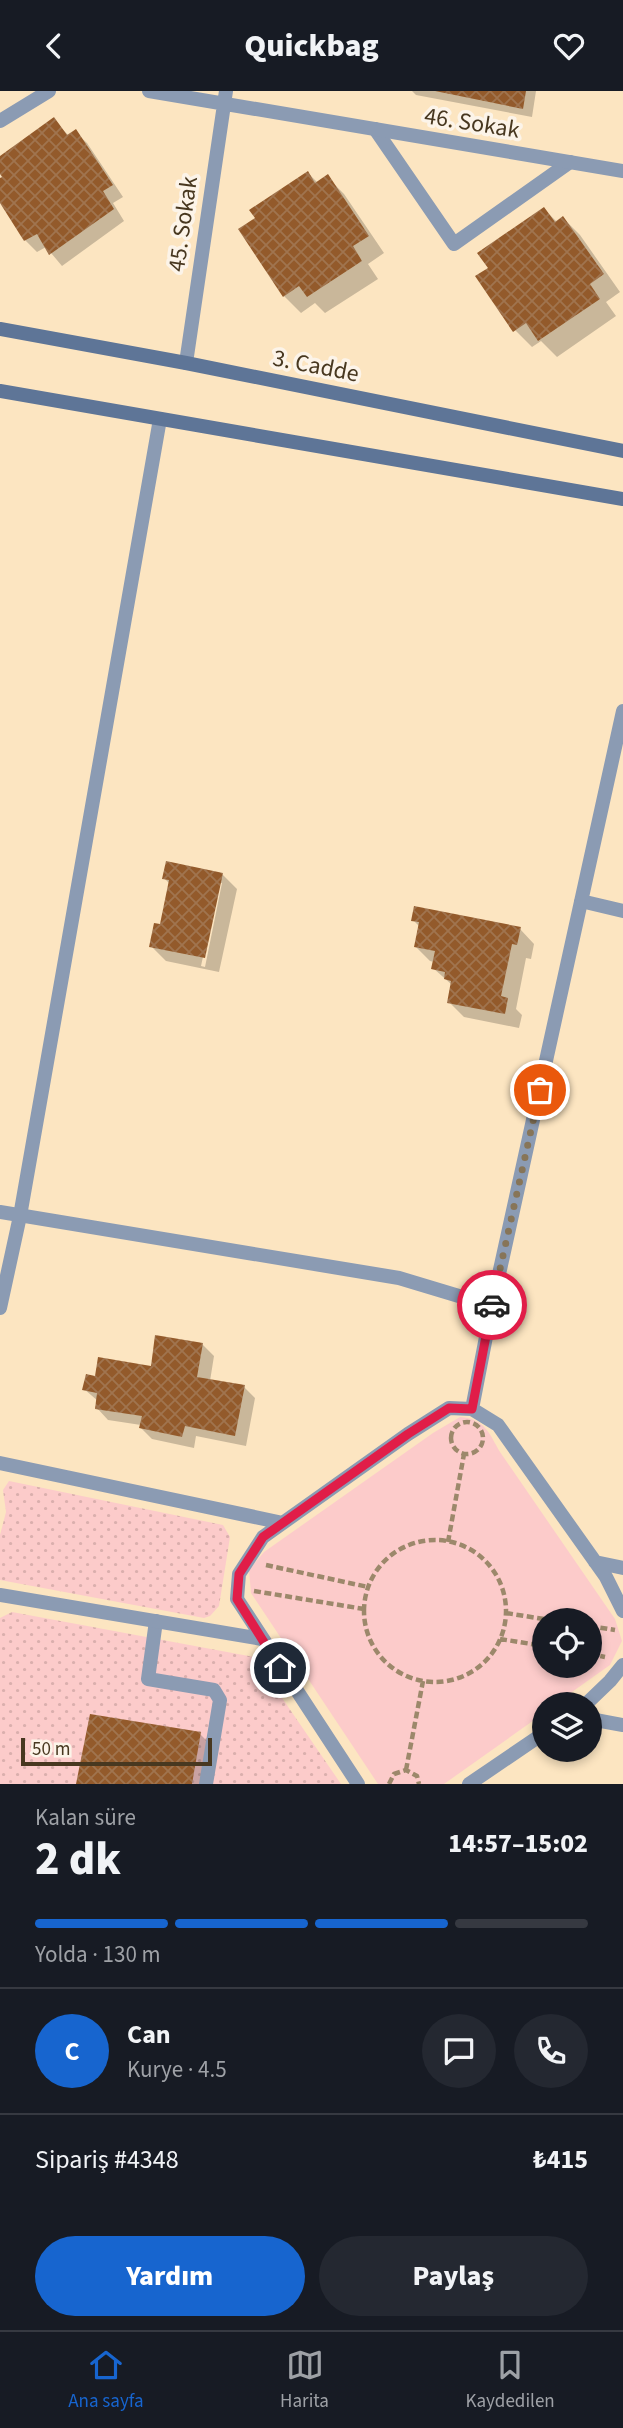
<!DOCTYPE html>
<html lang="tr">
<head>
<meta charset="utf-8">
<style>
  body { margin:0; font-family:"Source Sans 3",sans-serif; background:#242831; color:#f1f3f6; height:100vh; display:flex; flex-direction:column; font-size:26px; white-space:nowrap }
  * { box-sizing:border-box; margin:0 }
  p { font-size:23px; color:#9ea1a6 }
  .icon { flex:none; width:38px; height:38px; fill:none; stroke:currentColor; stroke-width:2; stroke-linecap:round; stroke-linejoin:round }
  .map { position:relative; height:1693px; overflow:hidden }
  .panel { display:flex; flex-direction:column; background:#171b24; flex:1 }
  .panel>* { flex:none }
  .tools { position:absolute; left:532px; top:1517px; display:grid; gap:14px }
  .tools a { display:grid; place-items:center; width:70px; height:70px; border-radius:50%; background:#171b24; box-shadow:0 4px 10px #0003; font-size:35px }
  .scale { position:absolute; left:21px; bottom:18px; width:191px; box-sizing:border-box; padding-left:7px; border:4px solid #483820; border-top:0; font-size:19px; line-height:24px; white-space:nowrap; color:#483820; -webkit-text-stroke:5px #fcf4e9; paint-order:stroke }
  .pin { position:absolute; display:grid; place-items:center; width:60px; height:60px; color:#fff; margin:-30px; border:4px solid #fff; border-radius:50%; box-shadow:0 2px 7px #0007 }
  .courier { position:absolute; display:grid; place-items:center; width:70px; height:70px; margin:-35px; border:5px solid #e11d48; border-radius:50%; background:#fff; color:#222; box-shadow:0 2px 9px #0007 }
  .headline em { font-style:normal; font-weight:800 }
  .headline div { display:flex; flex-direction:column-reverse }
  .headline { display:flex; align-items:center; justify-content:space-between; height:119px; padding:0 35px }
  h1 { font-size:46px; font-weight:800; line-height:52px }
  .bar { display:grid; grid-template-columns:repeat(4,1fr); gap:10px 7px; align-content:center; height:84px; padding:0 35px }
  .bar i { height:9px; border-radius:5px; background:#363941 }
  .bar .on { background:#1765cf }
  .bar p { grid-column:span 4 }
  .line { display:flex; align-items:center; gap:18px; padding:0 35px; border-top:2px solid #363941 }
  .line div { flex:1 }
  .round { display:grid; place-items:center; flex:none; width:74px; height:74px; border-radius:37px; background:#242831 }
  .primary-button { display:flex; gap:14px; margin-top:auto; padding:14px 35px }
  .primary-button a { flex:1; height:80px; border-radius:42px; background:#1765cf; color:#fff; font-size:28px; font-weight:800; line-height:80px; text-align:center }
  .primary-button a+a { background:#242831; color:#f1f3f6 }
  header { display:flex; justify-content:space-between; align-items:center; height:91px; padding:0 35px; background:#171b24; font-size:32px; font-weight:800 }
  .menu { display:flex; justify-content:space-around; align-items:center; height:98px; border-top:2px solid #363941; background:#171b24; font-size:19px; color:#9ea1a6 }
  .menu a { display:grid; justify-items:center; gap:4px }
  .menu .on { color:#1765cf }
  .map>svg:first-child { display:block }
  .grass { fill:url(#grass-dots) }
  .park { fill:#fccbca; fill-rule:evenodd }
  .shadow { fill:#0003; fill-rule:evenodd }
  .building { fill:url(#building-cross-hatch) }
  .lines { fill:none; stroke-linecap:round; stroke-linejoin:round }
  .path { stroke:#9c886b; stroke-width:4.5; stroke-dasharray:7 3.5; stroke-linecap:butt }
  .lane { stroke:#8b9bb3; stroke-width:14 }
  .street { stroke:#8b9bb3; stroke-width:14 }
  .secondary { stroke:#5e7597; stroke-width:14 }
  .done { stroke:#877558; stroke-width:7; stroke-dasharray:0 12.6 }
  .route { stroke:#e11d48; stroke-width:9 }
  .labels { text-anchor:middle; dominant-baseline:central; stroke-width:7; stroke-linejoin:round; paint-order:stroke }
  .street-label { font-size:24px; fill:#483820; stroke:#fcf4e9 }
</style>
</head>
<body>
<header><svg class="icon" aria-label="back" viewBox="0 0 24 24"><path d="M15 5l-7 7 7 7"/></svg>Quickbag<svg class="icon" aria-label="heart" viewBox="0 0 24 24"><path d="M12 20l-8-8c-3-5 5-10 8-4 3-6 11-1 8 4z"/></svg></header>
<div class="map">
<svg width="623" height="1693" viewBox="0 0 623 1693">
  <defs>
    <pattern id="grass-dots" width="8" height="8" patternUnits="userSpaceOnUse" patternTransform="scale(1.75)"><rect width="8" height="8" fill="#fccbca"/><path d="M2 2h.1M6 6h.1" fill="none" stroke="#daafad" stroke-width="1.8" stroke-linecap="round"/></pattern>
    <pattern id="building-cross-hatch" width="8" height="8" patternUnits="userSpaceOnUse" patternTransform="scale(1.75)"><rect width="8" height="8" fill="#935a2b"/><path d="M0 0l8 8M0 8l8-8" fill="none" stroke="#a0744f"/></pattern>
  </defs>
  <rect width="100%" height="100%" fill="#fce5c1"/>
  <path class="grass" d="M9 1390 223 1434 230 1446 219 1515 210 1525 204 1527 0 1489V1444L6 1421 3 1399Z
    M12 1521 254 1566 341 1693H0V1527Z"/>
  <path class="park" d="M460 1326C485 1328 489 1342 500 1361L615 1528 622 1550 610 1574 555 1613 544 1614V1622L444 1693H378L251 1502 249 1479 264 1461 433 1342ZM544 1530H590V1575H544Z"/>
  <path class="shadow" d="M412 0H536L532 26 416 4Z
    M54 29 69 45 75 41 87 52 123 106 113 112 124 130 62 175 46 156 37 161 25 149 0 109V89L5 86 0 80V67Z
    M308 82 318 92 327 86 344 103 384 162 368 173 378 188 325 222 315 212 301 222 284 205 257 128Z
    M544 118 557 131 563 127 580 144 620 201 606 211 616 225 557 266 541 250 532 256 515 239 490 177Z
    M222 783 237 798 219 881 166 870 151 855 161 836 170 793 164 787ZM219 792H222L205 876 201 875Z
    M413 829 520 838 534 853 531 868 526 867 516 918 522 924 519 937 464 926 449 911 451 893 433 877 434 871 430 870 416 856 420 836Z
    M202 1253 214 1265 210 1290 244 1296 255 1307 246 1355 196 1345 194 1357 152 1348 141 1337V1334L108 1329 97 1317 98 1310 84 1298 97 1287 153 1277Z
    M200 1643 212 1655 205 1693H77Z"/>
  <path class="building" d="M435 0H526L523 18Z
    M54 26 67 44 76 38 113 94 103 100 114 118 49 164 37 143 24 150 0 112V87L2 86 0 83V65Z
    M308 80 315 92 328 83 369 145 353 155 362 170 307 206 299 195 283 206 238 138 255 127 249 119Z
    M544 116 555 131 563 125 604 183 590 193 600 208 538 250 526 232 513 241 475 185 488 177 477 162Z
    M166 770 223 782 205 867 149 856 154 832 160 833 169 789 162 788Z
    M414 815 521 836 517 854 512 853 501 905 508 907 505 923 447 912 451 890 444 888 445 881 431 878 435 860 414 856 419 831 411 830Z
    M155 1244 203 1252 197 1286 245 1294 235 1345 185 1335 182 1346 139 1337 142 1325 95 1318 97 1302 82 1299 86 1283 95 1285 98 1266 151 1275Z
    M90 1623 201 1641 192 1693H76Z"/>
  <g class="lines">
    <path class="path" d="M451 1347a16 16 0 1 1 32 0a16 16 0 1 1-32 0Z
      M364 1520a71 71 0 1 1 142 0a71 71 0 1 1-142 0Z
      M448 1451 464 1363
      M266 1474 368 1496
      M254 1500 364 1518
      M506 1522 556 1530
      M590 1535 615 1539
      M500 1548 544 1555
      M590 1563 605 1566
      M406 1679 423 1590
      M389 1693 394 1683 406 1679 417 1685 419 1693"/>
    <path class="lane" d="M0 30 49 0
      M375 38 454 153 570 71
      M156 1530 148 1588 214 1599 220 1609 206 1693"/>
    <path class="street" d="M149 0 623 80
      M186 272 226 0
      M581 810 623 820
      M0 1121 399 1187 492 1215
      M0 1217 20 1125 160 328
      M472 1318 492 1215 623 620
      M0 1372 283 1432
      M595 1471 623 1477
      M0 1504 262 1548
      M585 1614 610 1590 623 1574
      M590 1628 623 1634
      M358 1693 237 1508 239 1483 263 1446 408 1343 449 1317 472 1318 498 1334 606 1486 623 1520
      M469 1693 544 1642"/>
    <path class="secondary" d="M0 238 186 272 623 360
      M0 300 623 408"/>
  </g>
  <g class="lines">
    <path class="done" d="M492 1214 540 999"/>
    <path class="route" d="M280 1577 237 1508 239 1483 263 1446 408 1343 449 1317 472 1318 492 1214"/>
  </g>
  <g class="labels">
    <g class="street-label">
      <text transform="translate(472 32) rotate(9)">46. Sokak</text>
      <text transform="translate(183 133) rotate(-82)">45. Sokak</text>
      <text transform="translate(316 275) rotate(11)">3. Cadde</text>
    </g>
  </g>
</svg>
<div class="tools">
<a><svg class="icon" aria-label="locate" viewBox="0 0 24 24"><circle cx="12" cy="12" r="6"/><path d="M12 2v4M12 18v4M2 12h4M18 12h4"/></svg></a>
<a><svg class="icon" aria-label="layers" viewBox="0 0 24 24"><path d="M12 4l9 5-9 5-9-5zM3 14l9 5 9-5"/></svg></a>
</div>
<div class="scale">50 m</div>
<div class="pin" style="left:540px;top:999px;background:#ea580c"><svg class="icon" aria-label="bag" viewBox="0 0 24 24"><path d="M5 8h14l-1 12H6zM9 8a3 3 0 0 1 6 0"/></svg></div>
<div class="pin" style="left:280px;top:1577px;background:#1f2937"><svg class="icon" aria-label="home" viewBox="0 0 24 24"><path d="M3 11l9-7 9 7M6 9v11h12V9"/></svg></div>
<div class="courier" style="left:492px;top:1214px"><svg class="icon" aria-label="car" viewBox="0 0 24 24"><path d="M5 17H2v-5l4-1 3-4h7l3 4 3 1v5h-3M9 17h6M6 11h13"/><circle cx="7" cy="17" r="2"/><circle cx="17" cy="17" r="2"/></svg></div>
</div>
<section class="panel">
<div class="headline"><div><h1>2 dk</h1><p>Kalan süre</p></div><em>14:57–15:02</em></div>
<div class="bar"><i class="on"></i><i class="on"></i><i class="on"></i><i></i><p>Yolda · 130 m</p></div>
<div class="line" style="height:126px"><b class="round" style="background:#1765cf;color:#fff">C</b><div><b>Can</b><p>Kurye · 4.5</p></div><a class="round"><svg class="icon" aria-label="chat" viewBox="0 0 24 24"><path d="M4 5h16v11H9l-5 4z"/></svg></a><a class="round"><svg class="icon" aria-label="phone" viewBox="0 0 24 24"><path d="M5 4h4l2 5-3 2q2 4 5 5l2-3 5 2v4C11 20 4 13 5 4z"/></svg></a></div>
<div class="line" style="height:91px"><div>Sipariş #4348</div><b>₺415</b></div>
<div class="primary-button"><a>Yardım</a><a>Paylaş</a></div>
</section>
<nav class="menu">
<a class="on"><svg class="icon" aria-label="home" viewBox="0 0 24 24"><path d="M3 11l9-7 9 7M6 9v11h12V9"/></svg>Ana sayfa</a>
<a><svg class="icon" aria-label="map" viewBox="0 0 24 24"><path d="M3 6l6-2 6 2 6-2v14l-6 2-6-2-6 2zM9 4v14M15 6v14"/></svg>Harita</a>
<a><svg class="icon" aria-label="saved" viewBox="0 0 24 24"><path d="M7 4h10v16l-5-4-5 4z"/></svg>Kaydedilen</a>
</nav>
</body>
</html>
